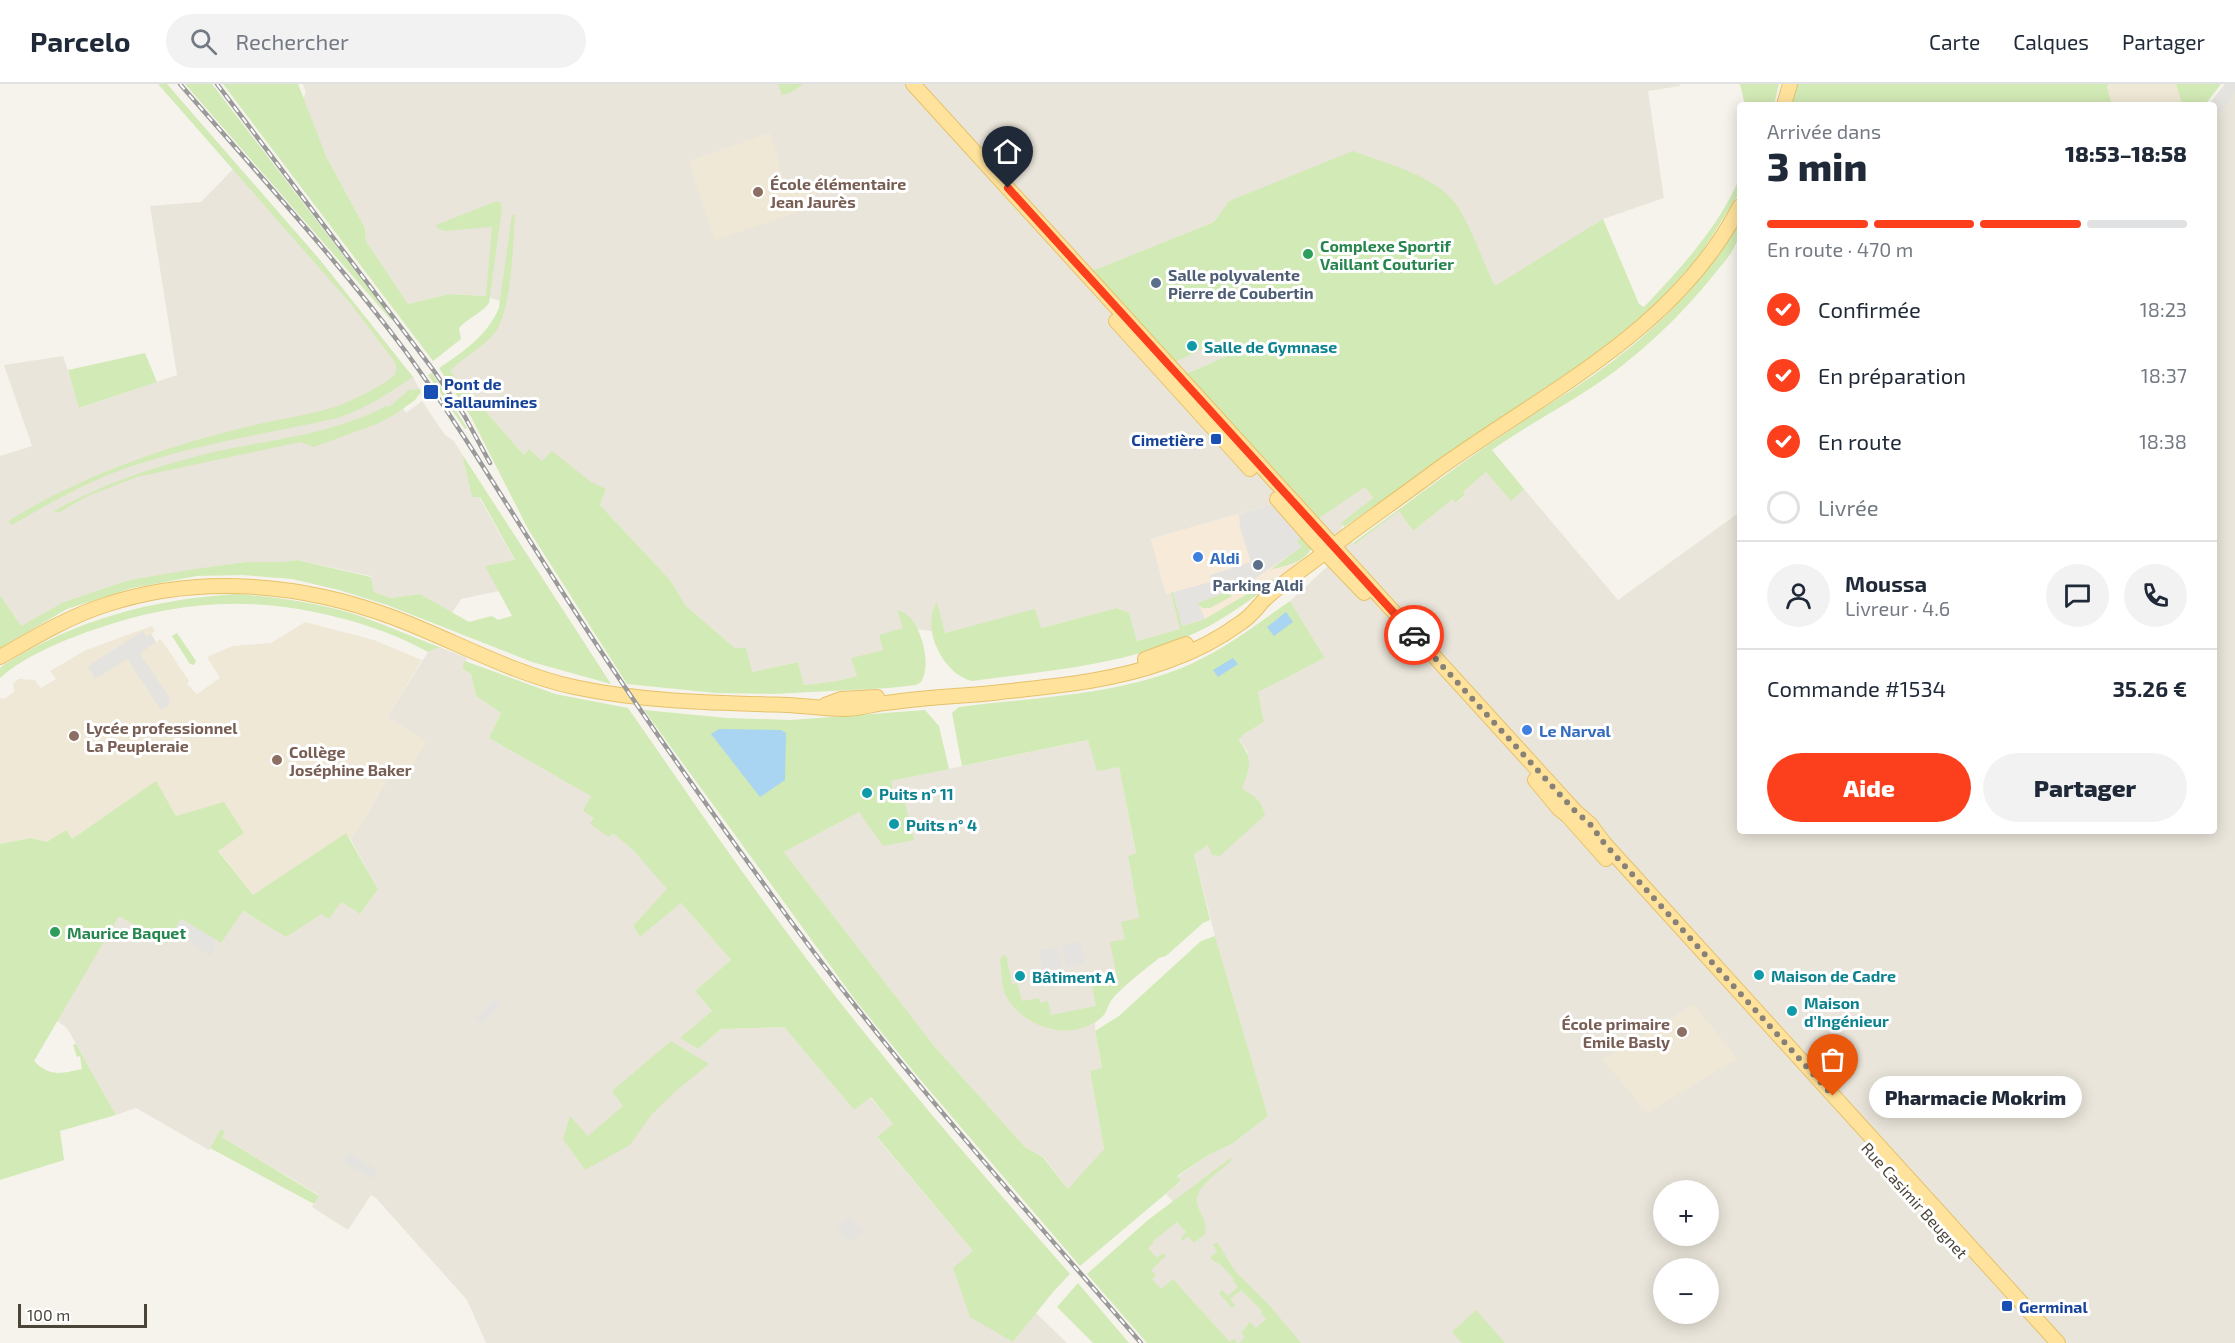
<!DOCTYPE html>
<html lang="fr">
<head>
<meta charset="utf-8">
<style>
  body { margin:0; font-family:"Exo 2",sans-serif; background:#f2f2f3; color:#1f2937; height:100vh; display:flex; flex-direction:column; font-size:22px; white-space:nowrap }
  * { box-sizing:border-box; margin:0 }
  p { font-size:20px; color:#747a83 }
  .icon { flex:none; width:33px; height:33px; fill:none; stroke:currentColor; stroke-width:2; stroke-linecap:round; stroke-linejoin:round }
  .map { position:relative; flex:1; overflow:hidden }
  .side { position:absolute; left:1737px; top:18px; width:480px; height:732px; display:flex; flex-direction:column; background:#fff; border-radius:6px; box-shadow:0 3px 15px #0003 }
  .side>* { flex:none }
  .controls { position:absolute; left:1653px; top:1096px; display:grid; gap:12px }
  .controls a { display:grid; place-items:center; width:66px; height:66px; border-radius:50%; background:#fff; box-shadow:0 3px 15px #0003; font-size:30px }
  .scale { position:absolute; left:18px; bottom:15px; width:129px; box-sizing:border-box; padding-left:6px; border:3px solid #4b4439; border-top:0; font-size:16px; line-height:21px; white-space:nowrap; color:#4b4439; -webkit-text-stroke:4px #fff; paint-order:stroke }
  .pin { position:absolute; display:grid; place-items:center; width:51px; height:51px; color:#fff; margin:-62px -26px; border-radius:50% 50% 50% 0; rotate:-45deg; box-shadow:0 0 6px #0007 }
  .pin .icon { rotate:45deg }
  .courier { position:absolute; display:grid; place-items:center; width:60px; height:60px; margin:-30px; border:4px solid #fc3f1d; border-radius:50%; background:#fff; color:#222; box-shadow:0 2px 8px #0007 }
  .bubble { position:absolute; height:42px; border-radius:21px; background:#fff; box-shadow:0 3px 15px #0003; font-size:20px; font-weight:800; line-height:42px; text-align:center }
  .overview em { font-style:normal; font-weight:800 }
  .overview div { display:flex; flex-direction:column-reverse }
  .overview { display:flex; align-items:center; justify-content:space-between; height:102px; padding:0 30px }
  h1 { font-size:39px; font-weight:800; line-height:45px }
  .bar { display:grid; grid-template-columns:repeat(4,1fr); gap:9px 6px; align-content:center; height:72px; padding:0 30px }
  .bar i { height:8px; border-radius:4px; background:#e0e1e3 }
  .bar .current { background:#fc3f1d }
  .bar p { grid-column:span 4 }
  .line { display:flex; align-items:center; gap:15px; padding:0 30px; border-top:2px solid #e0e1e3 }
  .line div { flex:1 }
  .round { display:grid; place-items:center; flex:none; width:63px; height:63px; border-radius:32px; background:#f2f2f3 }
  ol { padding:0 30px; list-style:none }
  li { display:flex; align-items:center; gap:18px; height:66px }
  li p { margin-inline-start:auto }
  li .icon { padding:6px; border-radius:50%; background:#fc3f1d; color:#fff; stroke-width:4 }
  li:last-child { color:#747a83 }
  li i { width:33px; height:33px; border:3px solid #e0e1e3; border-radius:50% }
  .primary-button { display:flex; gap:12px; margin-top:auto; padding:12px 30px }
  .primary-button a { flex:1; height:69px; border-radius:36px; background:#fc3f1d; color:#fff; font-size:24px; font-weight:800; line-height:69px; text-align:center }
  .primary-button a+a { background:#f2f2f3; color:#1f2937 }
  header { display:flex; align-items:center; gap:36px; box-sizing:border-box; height:84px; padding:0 30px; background:#fff; border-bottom:2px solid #e0e1e3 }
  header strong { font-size:28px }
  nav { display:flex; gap:33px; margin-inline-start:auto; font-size:21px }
  .search { width:420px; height:54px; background:#f2f2f3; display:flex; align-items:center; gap:15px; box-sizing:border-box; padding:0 21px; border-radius:33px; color:#747a83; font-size:22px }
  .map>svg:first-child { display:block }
  .residential { fill:#eae5da; fill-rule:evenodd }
  .commercial { fill:#f7ead8 }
  .education { fill:#efe8d6 }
  .green { fill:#d2eab5 }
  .parking { fill:#e5e3e0 }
  .water { fill:#a9d4f2 }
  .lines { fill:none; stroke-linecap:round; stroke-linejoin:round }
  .major-casing { stroke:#e6c16a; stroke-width:16 }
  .major { stroke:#ffe39c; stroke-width:14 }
  .rail-casing { stroke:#9a9a9a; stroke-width:4.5 }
  .rail { stroke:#fff; stroke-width:2; stroke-dasharray:7; stroke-linecap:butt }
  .done { stroke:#878178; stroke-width:6; stroke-dasharray:0 10.8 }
  .route { stroke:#fc3f1d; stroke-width:8 }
  .education-dot { fill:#8d6e63; stroke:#fff; stroke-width:2 }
  .leisure-dot { fill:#2e9e5b; stroke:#fff; stroke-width:2 }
  .service-dot { fill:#5c6f8a; stroke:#fff; stroke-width:2 }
  .culture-dot { fill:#0f9aa8; stroke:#fff; stroke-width:2 }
  .transit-dot { fill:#1a4fb4; stroke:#fff; stroke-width:2 }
  .shop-dot { fill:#3f7fe0; stroke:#fff; stroke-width:2 }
  .labels { text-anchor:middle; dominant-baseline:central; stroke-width:6; stroke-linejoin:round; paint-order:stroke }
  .education-label { font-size:16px; font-weight:bold; fill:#785e54; stroke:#fff; text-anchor:start }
  .leisure-label { font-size:16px; font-weight:bold; fill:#27864d; stroke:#fff; text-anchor:start }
  .service-label { font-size:16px; font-weight:bold; fill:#4e5e75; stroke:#fff; text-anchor:start }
  .culture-label { font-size:16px; font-weight:bold; fill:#0d838f; stroke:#fff; text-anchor:start }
  .transit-label { font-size:16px; font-weight:bold; fill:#164399; stroke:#fff; text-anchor:start }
  .shop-label { font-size:16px; font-weight:bold; fill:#366cbe; stroke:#fff; text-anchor:start }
  .street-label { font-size:16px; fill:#4b4439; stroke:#fff }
</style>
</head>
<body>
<header>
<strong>Parcelo</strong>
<div class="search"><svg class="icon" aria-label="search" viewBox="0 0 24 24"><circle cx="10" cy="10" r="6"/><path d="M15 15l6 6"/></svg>Rechercher</div>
<nav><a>Carte</a><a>Calques</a><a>Partager</a></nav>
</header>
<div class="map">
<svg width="2235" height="1259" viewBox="0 0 2235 1259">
  <rect width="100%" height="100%" fill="#f6f3ec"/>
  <path class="residential" d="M303 0H1679L1680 2 1648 7 1664 114 1603 135 1495 203 1460 125 1230 116 1214 138 1092 187 1221 256 1227 272 1186 290 1365 403 1373 414 1342 439V444L1354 461 1399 427 1413 447 1453 415 1457 419 1465 412 1463 408 1486 388 1511 416 1524 405 1618 516 1740 428V747H2214V30L2235 2V1259H1231L1173 1195 1161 1206 1142 1185 1137 1175 1177 1123 1166 1110 1181 1098 1177 1093 1210 1070 1232 1060 1268 1032 1215 852 1194 770 1208 761 1248 668 1239 655 1244 650 1264 638 1258 608 1325 574 1290 517 1329 481 1273 420 1151 455 1166 510 1171 509 1181 545 1137 557 1129 530 1118 524 1040 544 1035 526 944 549 917 545 879 551 883 566 852 574 857 592 837 597 804 601 798 578 752 588 740 565 735 564 686 522 670 496 600 421 606 405 524 371 449 286 492 252 505 219 486 212 449 210 408 220 366 157 365 144 326 72 302 15 306 9ZM1664 1107H1708V1152H1664ZM1664 1185H1708V1230H1664Z
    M237 81 320 176 413 293 421 308 403 324 406 329 422 317 445 351 454 357 462 370 472 413H479L515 477 486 482 499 507 461 515 452 529 420 510 391 514 374 508 371 492 297 476 282 478H246L129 496 64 518 21 543 0 511V372L32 362 4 281 63 272 80 324 177 291 150 122 201 118Z
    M442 564 467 574 462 584 471 590 476 612 501 629 489 654 592 712 594 734 610 753 612 748 634 767 668 805 633 842 640 853 681 819 731 876 695 907 712 927 681 954 698 965 721 945 784 943 854 1026 870 1013 893 1040 877 1054 973 1167 1013 1258 1036 1229 1067 1259H486L467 1216 376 1114 371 1111 348 1146 312 1123 319 1111 222 1053 221 1045 209 1066 136 1024 116 1031 67 944 57 937 119 831 167 860 181 835 221 859 242 827 286 853 341 818 360 830 378 805 351 756 391 690 387 633 428 568 434 565Z
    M1089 656 1119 682 1136 770 1128 772 1139 834 1125 855 1117 893 1096 922 1095 947 1102 985 1090 987 1104 1065 1069 1106 1044 1073 1025 1063 935 963 784 768 859 728 903 711 894 712 890 697Z"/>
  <path class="commercial" d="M1273 420 1311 466 1278 496 1239 524 1210 542 1181 545 1171 509 1166 510 1151 455Z"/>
  <path class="education" d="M2109 0H2176L2182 21H2112L2107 3Z
    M770 49 783 94 794 101 816 102V122L715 156 689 77Z
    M305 538 374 556 422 576 387 633 426 657 404 696 391 690 351 756 346 749 253 811 218 766 244 749 224 719 176 732 156 698 72 755 47 758 31 754 0 760V614L4 615 14 608 13 599 19 595 35 596 41 604 56 595 50 587 86 566 152 542 155 547 151 550 154 555 156 558 161 555 189 597 187 600 197 610 220 594 207 573 232 562 271 559Z
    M1694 920 1737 975 1647 1029 1603 976Z"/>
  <path class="green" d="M158 0H167L320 176 413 293C389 309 365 325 337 334 264 350 188 362 118 387 81 401 46 421 12 441L8 437C80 393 160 364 242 344 273 336 305 332 335 323 347 319 390 299 395 290 398 285 396 281 394 277L350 219Z
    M185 0H212L392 235 391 236Z
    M223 0H298L326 72 365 144 366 157 408 220 449 210 486 212 492 143 444 147 437 144 436 141 497 117 501 119 502 124 489 219C482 229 468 234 459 244L461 255 433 277Z
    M778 0H803L792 8 782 11Z
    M1740 0H1779L1774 21H1745Z
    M1796 0H2109L2107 3 2112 21H1790Z
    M2176 0H2221L2205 21H2182Z
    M1353 67C1389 81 1439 91 1460 126 1474 150 1483 178 1495 202L1603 135 1639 220 1644 223C1681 184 1719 143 1740 93V108L1698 174 1644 233 1618 255 1579 282 1482 346 1344 443 1341 439 1373 414 1365 403 1319 434 1186 290 1227 272 1221 256 1175 278 1092 187 1214 138 1229 117Z
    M512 131H515C513 160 512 230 493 251 481 265 462 274 450 287L524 371 529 365 542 377 552 367 591 398 606 405 600 421 670 496 686 522 735 564H746L752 588 798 578 804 601 837 597 857 592 851 574 883 566 879 551 903 544 897 526C903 528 909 531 913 537 923 551 931 583 921 598L916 601 889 604 773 610 716 609 627 600 528 445 471 333 439 284C463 268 487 252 499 224Z
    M1740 138C1740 163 1727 174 1712 193 1686 225 1656 255 1623 281 1583 313 1534 336 1492 366L1524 405 1511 417 1486 388 1463 408 1465 411 1456 419 1453 415 1413 447 1399 427 1354 461 1353 459C1407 420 1460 379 1516 342 1539 326 1562 313 1585 297 1647 255 1702 202 1740 138Z
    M145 269 157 298 79 324 68 286Z
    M432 289 467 344 465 345 428 291Z
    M420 305 421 308 415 316 394 331 379 339 314 363 300 358 137 393 88 412 58 429 54 427C106 398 160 381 218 367 274 355 334 350 386 322L389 323 409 306Z
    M462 370 611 600 532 578 387 521 339 506 292 495 242 491 197 492 132 504 67 525 0 564V511L21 542 64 518 129 496 195 485 246 478H282L297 476 371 493 374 508 391 514 420 510 469 538 492 532 498 536 512 532 485 482 515 476 480 413H472Z
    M1302 452 1312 463C1304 480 1286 481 1270 486L1301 463 1297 457Z
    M1272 495 1278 496C1248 517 1218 540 1184 554 1117 582 1044 587 972 597 943 590 920 544 937 518L945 549 1035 525 1041 544 1117 524 1129 529 1137 557 1180 545 1171 509 1173 508 1183 542 1205 535Z
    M1226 508 1232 512 1210 524H1202L1197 519Z
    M237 510C276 513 313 518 351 529 382 539 412 553 442 564L434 565 428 568C403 554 376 544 348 536 257 511 181 515 93 546 61 557 25 572 0 594V584L2 582C74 536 152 515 237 510Z
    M1290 517 1325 574 1258 608 1264 638 1244 650 1239 656C1254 677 1250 682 1242 705 1255 712 1261 716 1265 731L1220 772 1212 771 1208 761 1194 770 1210 836 1203 839 1166 872 1159 874C1147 884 1119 905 1111 917 1107 922 1107 929 1102 933 1073 959 1024 945 1006 912 1001 902 1002 888 1000 876L1002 872 1006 871 1012 900 1017 899 1022 917 1039 914 1040 919 1048 917 1051 931 1096 922 1091 898 1117 893 1110 858 1125 855 1121 838 1139 834 1128 772 1136 769 1119 683 1097 687 1088 656 962 682 952 629 959 623C1036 613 1131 611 1201 575 1232 560 1261 537 1290 517Z
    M177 549 196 577 194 581 190 580 172 552Z
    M465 577 555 610 628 624C682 701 734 779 791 854 878 971 974 1081 1070 1190L1053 1208 1013 1258 970 1233 953 1184 973 1167 877 1053 893 1040 871 1013 854 1026 784 943 721 945 698 965 680 954 712 927 695 907 731 876 681 819 640 853 633 842 667 805 634 767 613 749 609 753 590 740 594 734 583 727 591 712 489 654 501 629 476 612 471 590 462 584Z
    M644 626 727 634 791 636 925 626 939 642 949 685 891 697 894 712 903 711 914 756 883 762 859 728 784 768 935 963 1025 1063 1043 1073 1068 1105 1104 1065 1090 987 1102 984 1095 947 1119 932 1201 857 1215 852 1268 1032 1232 1060 1210 1070 1177 1092 1181 1097 1080 1182 918 993 856 917Z
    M156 697 176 732 224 718 244 749 218 767 253 811 346 749 378 805 360 830 341 818 329 835 322 830 286 853 243 827 221 859 181 835 167 860 119 832 34 977C51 994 61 989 82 985L80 972 77 973 73 961 76 960 116 1031 60 1047 64 1076 0 1096V760L31 754 47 758 66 746 72 755Z
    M671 957 709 980 676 1007 651 1031 630 1061 585 1086 563 1055 570 1032 588 1052 623 1022 612 1007Z
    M221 1045 225 1048 222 1053 319 1112 314 1120 210 1064Z
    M1232 1073 1230 1078C1218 1089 1191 1105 1198 1123 1203 1134 1207 1138 1205 1150L1194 1159 1188 1152 1183 1157 1181 1154 1186 1148 1177 1138 1153 1157 1154 1158 1148 1164 1157 1174 1164 1169 1166 1172 1151 1186 1156 1191 1152 1195 1161 1205 1173 1195 1230 1258 1234 1255 1238 1259H1147L1087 1190 1148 1136Z
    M1217 1158 1235 1187 1270 1222 1301 1259H1239L1245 1253 1241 1249 1250 1238 1256 1244 1266 1235 1261 1229 1262 1227 1241 1206 1230 1215 1235 1221 1232 1224 1219 1209 1222 1206 1228 1212 1238 1203 1233 1197 1234 1195 1219 1179 1218 1180 1210 1174 1217 1167 1213 1161Z
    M1078 1199 1129 1259H1093L1057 1223Z
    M1476 1226 1505 1259H1462L1452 1248Z"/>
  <path class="parking" d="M2225 0H2235V9L2220 29 2214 25V21H2208Z
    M1273 420 1302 452 1297 457 1301 463 1247 500 1198 519 1205 535 1182 542 1173 508 1211 498 1210 491 1251 478 1240 444 1239 430Z
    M143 547 147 553 151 550 156 558 140 570 170 614 168 621 161 626 127 575 95 595 88 582Z
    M181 835 215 855 214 866 210 872 174 847Z
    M1081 857 1085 879 1066 883 1062 862Z
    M1058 863 1062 884 1043 887 1039 867Z
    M496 914 501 921 480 940 475 933Z
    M349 1069 376 1085H379L373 1095 343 1078Z
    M850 1133 863 1148 849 1159 837 1144Z"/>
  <path class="water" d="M1286 528 1293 538 1274 552 1267 543Z
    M1233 574 1238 580 1218 593 1213 586Z
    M719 645 781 646 786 649 785 696 760 713 711 650Z"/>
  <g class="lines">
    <defs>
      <path id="major" d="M913 0 1575 727 1590 740 1604 759 2058 1259
        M1784 21 1790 0
        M1116 237 1250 385
        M1277 415 1313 456 1364 509
        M0 573C33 554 68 533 105 521 198 490 301 499 392 533 451 555 513 590 574 603 644 618 716 619 788 621 807 622 827 625 846 625 862 624 878 619 894 618 930 613 966 612 1001 608 1056 602 1113 597 1165 578 1191 569 1219 555 1242 538 1251 532 1256 525 1263 517 1281 499 1304 485 1324 469 1360 441 1398 415 1434 388 1544 308 1675 248 1740 122
        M1145 575 1186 560
        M825 621 841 615 877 613
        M1535 696 1559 725 1568 732 1606 775"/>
    </defs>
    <use href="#major" class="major-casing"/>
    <use href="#major" class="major"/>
    <defs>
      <path id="rail" d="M180 0C256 88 336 174 406 268 467 352 519 442 576 529 637 624 704 718 771 810 884 968 1014 1112 1141 1259
        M217 0 434 287 464 331 490 379"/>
    </defs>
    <use href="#rail" class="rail-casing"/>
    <use href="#rail" class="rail"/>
  </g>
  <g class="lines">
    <path class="done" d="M1414 551 1575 727 1590 740 1604 759 1833 1012"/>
    <path class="route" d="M1008 104 1414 551"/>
  </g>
  <g class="education-dot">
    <circle cx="758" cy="108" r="6"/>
    <circle cx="74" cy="652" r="6"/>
    <circle cx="277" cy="676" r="6"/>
    <circle cx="1682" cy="948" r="6"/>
  </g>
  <g class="leisure-dot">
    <circle cx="1308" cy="170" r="6"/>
    <circle cx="55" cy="848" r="6"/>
  </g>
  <g class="service-dot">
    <circle cx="1156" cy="199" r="6"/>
    <circle cx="1258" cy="481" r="6"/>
  </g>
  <g class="culture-dot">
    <circle cx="1192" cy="262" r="6"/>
    <circle cx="867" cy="709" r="6"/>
    <circle cx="894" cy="740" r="6"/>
    <circle cx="1759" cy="891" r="6"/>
    <circle cx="1020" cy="892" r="6"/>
    <circle cx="1792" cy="927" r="6"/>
  </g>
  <g class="transit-dot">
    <rect x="423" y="300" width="16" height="16" rx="3"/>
    <rect x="1210" y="349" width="12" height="12" rx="3"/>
    <rect x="2001" y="1216" width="12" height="12" rx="3"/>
  </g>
  <g class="shop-dot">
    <circle cx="1198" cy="473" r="6"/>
    <circle cx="1527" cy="646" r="6"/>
  </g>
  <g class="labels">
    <g class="education-label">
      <text x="770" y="99">École élémentaire<tspan x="770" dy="18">Jean Jaurès</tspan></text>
      <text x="86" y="643">Lycée professionnel<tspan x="86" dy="18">La Peupleraie</tspan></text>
      <text x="289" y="667">Collège<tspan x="289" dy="18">Joséphine Baker</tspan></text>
      <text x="1670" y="939" text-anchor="end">École primaire<tspan x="1670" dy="18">Emile Basly</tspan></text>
    </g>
    <g class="leisure-label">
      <text x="1320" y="161">Complexe Sportif<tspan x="1320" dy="18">Vaillant Couturier</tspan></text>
      <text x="67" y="848">Maurice Baquet</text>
    </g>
    <g class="service-label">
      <text x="1168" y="190">Salle polyvalente<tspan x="1168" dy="18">Pierre de Coubertin</tspan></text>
      <text x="1258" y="500" text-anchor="middle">Parking Aldi</text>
    </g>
    <g class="culture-label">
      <text x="1204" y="262">Salle de Gymnase</text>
      <text x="879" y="709">Puits n° 11</text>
      <text x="906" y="740">Puits n° 4</text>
      <text x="1771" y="891">Maison de Cadre</text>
      <text x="1032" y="892">Bâtiment A</text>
      <text x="1804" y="918">Maison<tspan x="1804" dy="18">d'Ingénieur</tspan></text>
    </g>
    <g class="transit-label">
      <text x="444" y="299">Pont de<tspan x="444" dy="18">Sallaumines</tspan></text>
      <text x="1204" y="355" text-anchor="end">Cimetière</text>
      <text x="2019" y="1222">Germinal</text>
    </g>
    <g class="shop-label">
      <text x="1210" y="473">Aldi</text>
      <text x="1539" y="646">Le Narval</text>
    </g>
    <g class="street-label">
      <text transform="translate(1915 1116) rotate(48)">Rue Casimir Beugnet</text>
    </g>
  </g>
</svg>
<div class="controls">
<a>+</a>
<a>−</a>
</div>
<div class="scale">100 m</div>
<div class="pin" style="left:1833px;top:1012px;background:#ea580c"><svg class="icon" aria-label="bag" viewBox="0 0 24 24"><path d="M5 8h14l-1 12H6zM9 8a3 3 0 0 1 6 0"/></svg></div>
<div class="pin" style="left:1008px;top:104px;background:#1f2937"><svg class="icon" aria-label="home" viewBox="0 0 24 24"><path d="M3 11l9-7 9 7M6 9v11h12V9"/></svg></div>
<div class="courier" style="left:1414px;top:551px"><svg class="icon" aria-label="car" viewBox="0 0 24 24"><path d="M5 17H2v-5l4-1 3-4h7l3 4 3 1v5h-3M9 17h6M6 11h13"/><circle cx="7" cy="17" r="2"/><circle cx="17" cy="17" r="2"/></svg></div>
<div class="bubble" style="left:1869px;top:992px;width:213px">Pharmacie Mokrim</div>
<section class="side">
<div class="overview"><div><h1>3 min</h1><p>Arrivée dans</p></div><em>18:53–18:58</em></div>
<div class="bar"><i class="current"></i><i class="current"></i><i class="current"></i><i></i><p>En route · 470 m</p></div>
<ol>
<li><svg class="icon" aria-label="check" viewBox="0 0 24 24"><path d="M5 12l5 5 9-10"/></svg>Confirmée<p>18:23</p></li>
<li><svg class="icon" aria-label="check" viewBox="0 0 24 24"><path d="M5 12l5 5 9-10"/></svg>En préparation<p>18:37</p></li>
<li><svg class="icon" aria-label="check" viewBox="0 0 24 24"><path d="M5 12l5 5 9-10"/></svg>En route<p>18:38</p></li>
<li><i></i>Livrée</li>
</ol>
<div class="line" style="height:108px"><a class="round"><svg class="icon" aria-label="person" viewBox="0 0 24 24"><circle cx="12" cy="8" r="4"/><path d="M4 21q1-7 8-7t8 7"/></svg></a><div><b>Moussa</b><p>Livreur · 4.6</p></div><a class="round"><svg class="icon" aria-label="chat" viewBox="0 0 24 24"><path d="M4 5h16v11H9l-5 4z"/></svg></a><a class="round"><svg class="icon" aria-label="phone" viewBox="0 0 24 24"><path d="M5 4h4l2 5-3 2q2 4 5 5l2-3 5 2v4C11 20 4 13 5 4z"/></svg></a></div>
<div class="line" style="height:78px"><div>Commande #1534</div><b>35.26 €</b></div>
<div class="primary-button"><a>Aide</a><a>Partager</a></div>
</section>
</div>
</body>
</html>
